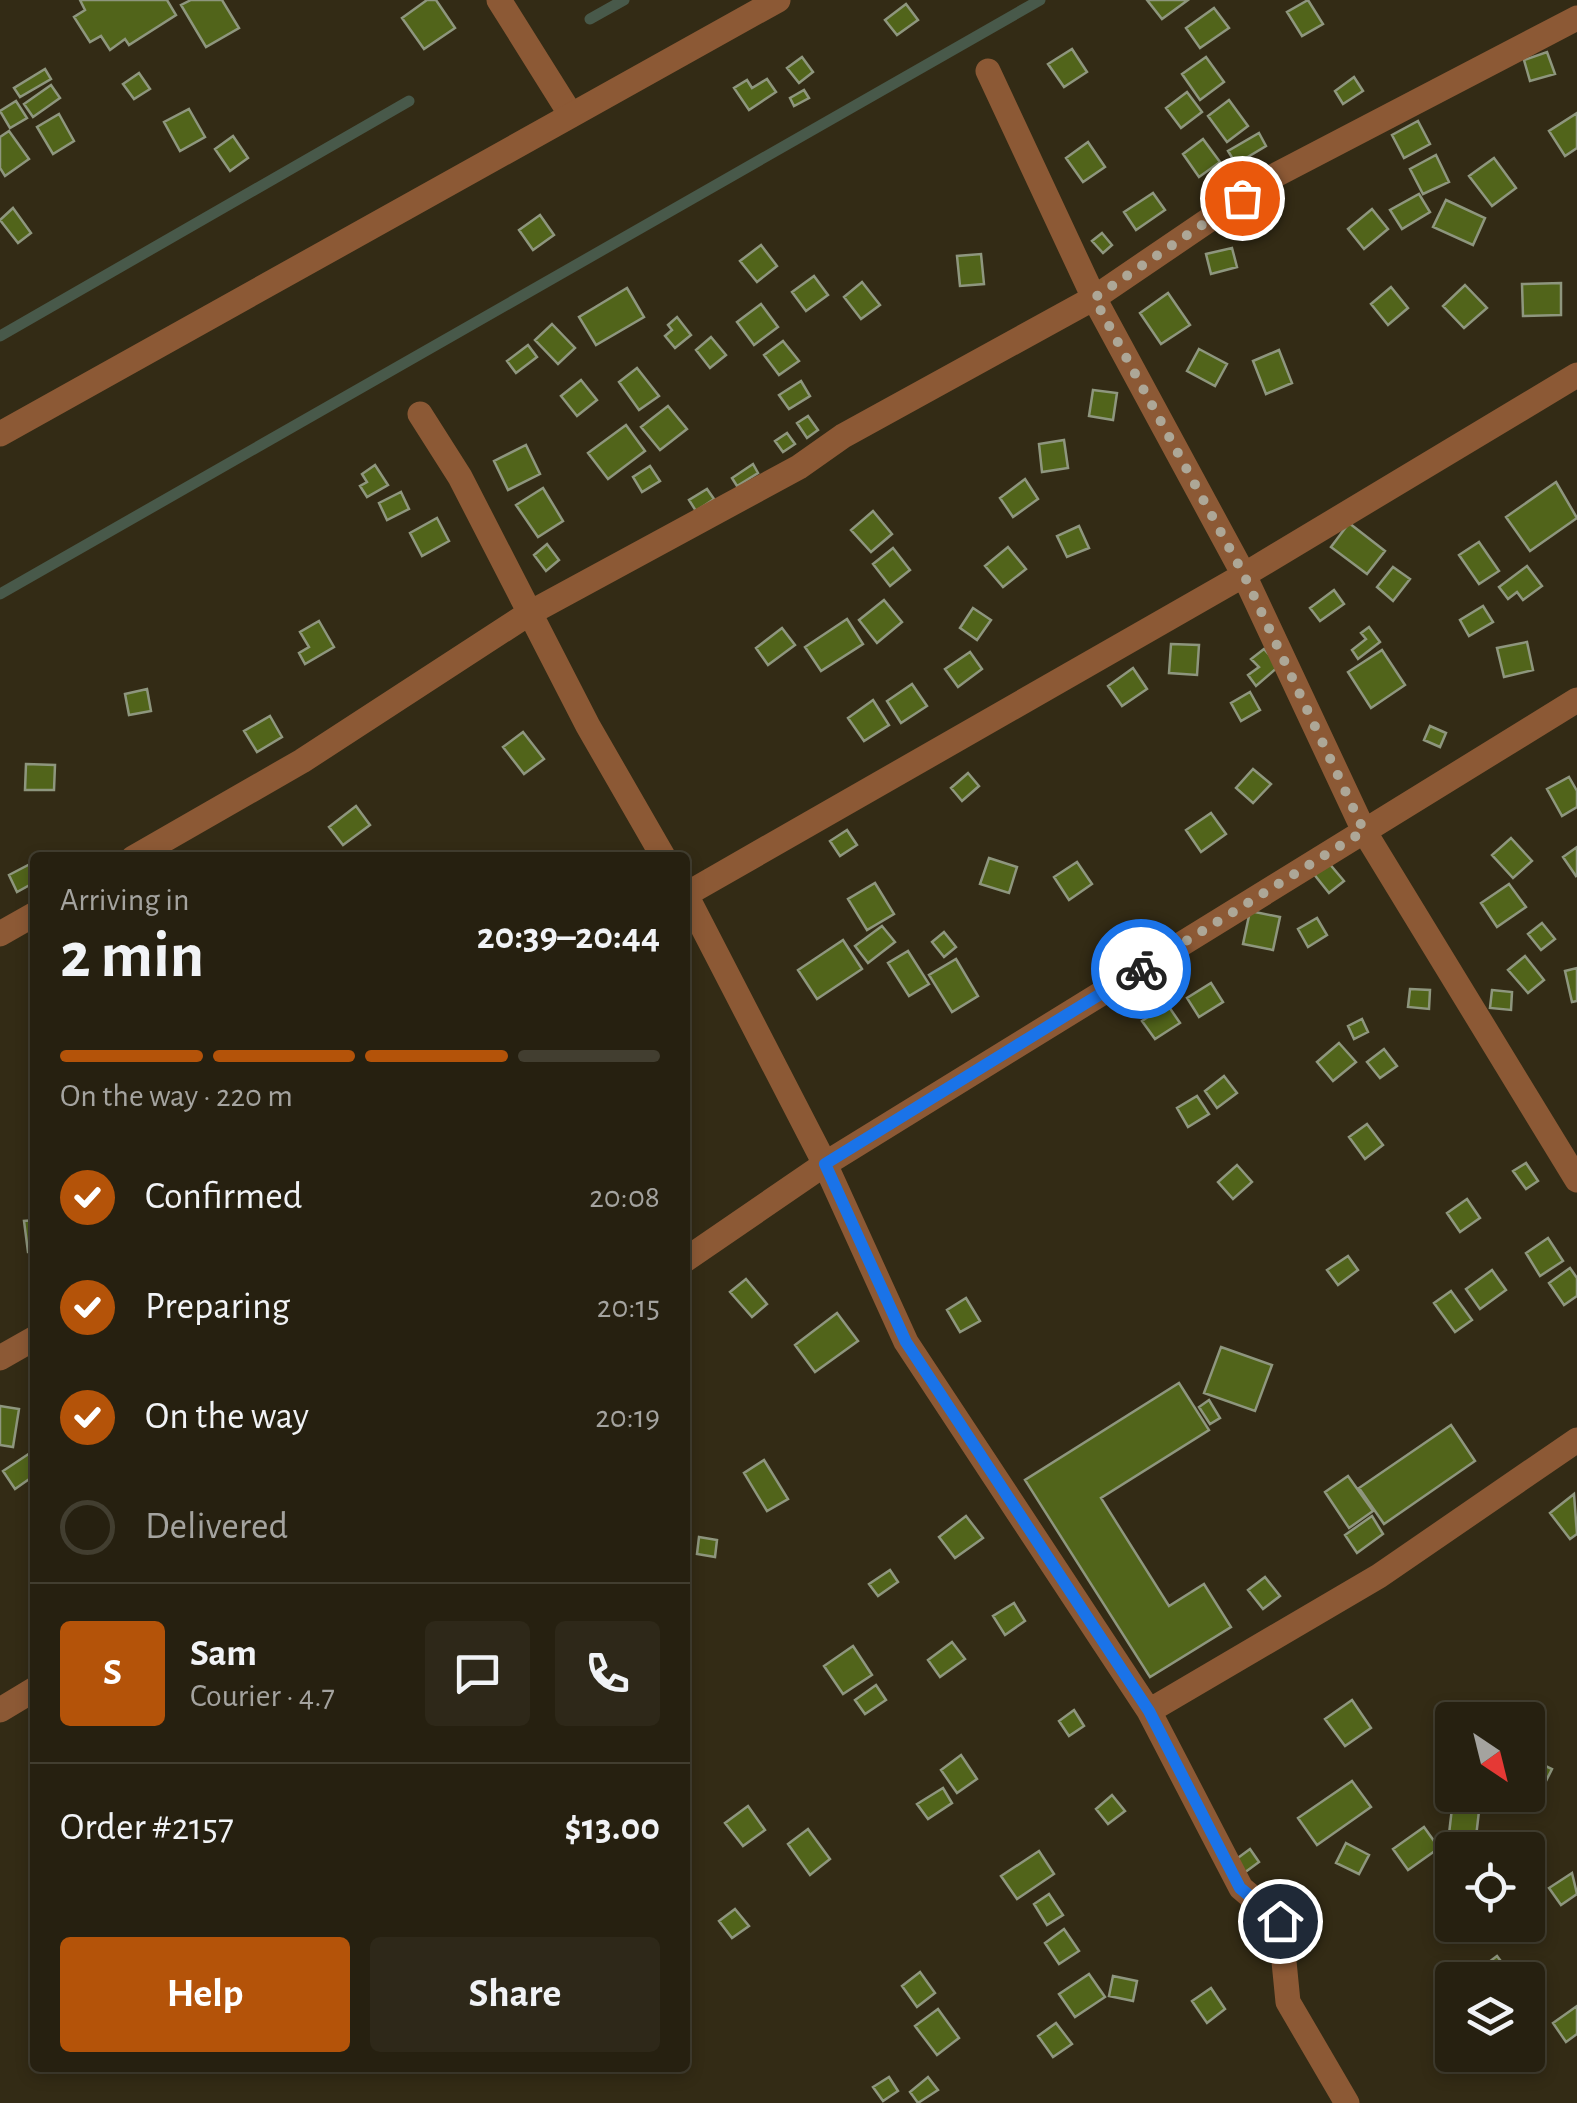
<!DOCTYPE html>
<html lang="en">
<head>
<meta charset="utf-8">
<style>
  body { margin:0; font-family:"Alegreya Sans",sans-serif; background:#2e2819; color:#f1f3f6; height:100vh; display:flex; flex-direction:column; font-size:38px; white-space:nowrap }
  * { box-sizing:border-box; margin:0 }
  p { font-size:32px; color:#a4a39f }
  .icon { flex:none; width:55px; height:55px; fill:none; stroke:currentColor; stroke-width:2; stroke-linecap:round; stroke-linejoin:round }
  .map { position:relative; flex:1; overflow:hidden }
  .sheet { position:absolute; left:30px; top:852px; width:660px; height:1220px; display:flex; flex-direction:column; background:#262010; border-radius:10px; box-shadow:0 5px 15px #0003,0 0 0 2px #423e30 }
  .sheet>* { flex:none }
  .needle { width:65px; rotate:145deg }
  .buttons { position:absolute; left:1435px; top:1702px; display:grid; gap:20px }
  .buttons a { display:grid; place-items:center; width:110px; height:110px; border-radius:10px; background:#262010; box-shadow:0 5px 15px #0003,0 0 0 2px #423e30; font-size:50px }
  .pin { position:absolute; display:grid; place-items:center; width:85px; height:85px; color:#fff; margin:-42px; border:5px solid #fff; border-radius:50%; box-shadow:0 2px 10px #0007 }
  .courier { position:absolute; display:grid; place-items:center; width:100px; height:100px; margin:-50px; border:8px solid #1a73e8; border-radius:50%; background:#fff; color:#222; box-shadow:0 2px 12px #0007 }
  .overview em { font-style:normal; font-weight:700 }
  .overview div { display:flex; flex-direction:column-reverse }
  .overview { display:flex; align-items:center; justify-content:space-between; height:170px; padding:0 30px }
  h1 { font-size:65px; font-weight:700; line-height:75px }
  .bar { display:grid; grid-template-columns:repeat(4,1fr); gap:15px 10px; align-content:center; height:120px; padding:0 30px }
  .bar i { height:12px; border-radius:8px; background:#423e30 }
  .bar .selected { background:#b45309 }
  .bar p { grid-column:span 4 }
  .line { display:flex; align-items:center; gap:25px; padding:0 30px; border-top:2px solid #423e30 }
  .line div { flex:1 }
  .round { display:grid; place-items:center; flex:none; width:105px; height:105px; border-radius:10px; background:#2e2819 }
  ol { padding:0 30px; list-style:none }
  li { display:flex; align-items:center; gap:30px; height:110px }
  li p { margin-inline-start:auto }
  li .icon { padding:10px; border-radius:50%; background:#b45309; color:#fff; stroke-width:4 }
  li:last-child { color:#a4a39f }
  li i { width:55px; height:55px; border:5px solid #423e30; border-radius:50% }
  .action { display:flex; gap:20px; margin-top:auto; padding:20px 30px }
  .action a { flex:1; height:115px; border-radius:10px; background:#b45309; color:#fff; font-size:40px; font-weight:700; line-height:115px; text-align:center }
  .action a+a { background:#2e2819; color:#f1f3f6 }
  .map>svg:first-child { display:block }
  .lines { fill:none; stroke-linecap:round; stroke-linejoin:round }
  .stream { stroke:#48594a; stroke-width:11 }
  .building { fill:#51641a; stroke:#8e967e; stroke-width:2.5 }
  .minor { stroke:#8c5935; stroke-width:25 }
  .tertiary { stroke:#8c5935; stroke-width:25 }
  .done { stroke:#ada797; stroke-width:10; stroke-dasharray:0 18 }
  .route { stroke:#1a73e8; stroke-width:12 }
</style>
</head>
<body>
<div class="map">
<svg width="1577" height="2103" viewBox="0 0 1577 2103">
  <rect width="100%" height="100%" fill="#332b15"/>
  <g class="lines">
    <path class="stream" d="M590 19 624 0
      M0 336 409 101
      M0 594 1040 0"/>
  </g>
  <path class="building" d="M167 0 176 15 129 45 125 39 110 50 101 36 90 42 74 17 85 10 80 0Z
    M191 0H222L239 28 206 47 181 5Z
    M427 0H436L455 28 424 49 402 18Z
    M1147 0H1188L1162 19Z
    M1308 0 1323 24 1302 36 1287 12Z
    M906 4 918 20 897 35 885 20Z
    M1214 8 1229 28 1200 48 1186 28Z
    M1072 49 1087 72 1064 87 1048 64Z
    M1547 52 1555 74 1530 81 1524 60Z
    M802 57 813 72 799 83 787 68Z
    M1206 57 1224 82 1200 100 1182 74Z
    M45 69 51 79 20 97 14 88Z
    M139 73 150 89 134 99 123 84Z
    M1354 77 1363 91 1343 104 1335 91Z
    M767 79 776 92 749 110 734 88 747 80 752 88Z
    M51 85 60 98 33 117 24 104Z
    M804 90 809 98 794 106 790 98Z
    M1187 92 1202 112 1181 128 1166 108Z
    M1229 100 1248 126 1227 142 1208 116Z
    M16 101 27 118 10 128 0 111Z
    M189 109 205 137 180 151 164 122Z
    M1577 113V148L1565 156 1549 131Z
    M59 114 74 141 53 154 37 127Z
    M1418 121 1430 144 1404 158 1392 135Z
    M9 131 29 159 5 176 0 168V137Z
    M1259 133 1266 146 1236 164 1228 151Z
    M233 136 248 158 230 171 215 149Z
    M1203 139 1220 162 1199 177 1183 154Z
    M1088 142 1105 167 1083 182 1066 158Z
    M1436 155 1449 182 1423 194 1410 169Z
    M1494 158 1516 188 1492 206 1469 176Z
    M1153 193 1165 210 1136 230 1124 212Z
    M1419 194 1430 212 1402 229 1390 210Z
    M1446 200 1485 218 1473 245 1433 227Z
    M13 208 31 233 18 243 0 220Z
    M1372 209 1388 229 1364 249 1348 229Z
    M540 215 554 235 533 250 519 230Z
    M1102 233 1112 245 1103 253 1092 241Z
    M761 245 777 266 757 282 740 261Z
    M1232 248 1237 267 1211 274 1206 254Z
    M981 254 984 284 960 286 957 256Z
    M814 276 828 295 806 311 792 292Z
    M862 282 880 305 861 319 844 297Z
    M1561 283V315L1523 316 1522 284Z
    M1465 285 1487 308 1464 328 1443 306Z
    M1391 287 1408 308 1388 325 1371 304Z
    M627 288 644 317 596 345 579 317Z
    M1168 293 1190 325 1161 344 1140 313Z
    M761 304 778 327 754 345 737 322Z
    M677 317 691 335 675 348 665 336 672 330 668 325Z
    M552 324 575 348 558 364 535 340Z
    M711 337 726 355 710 368 696 350Z
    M783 341 799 361 779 375 764 355Z
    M528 345 537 357 516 373 507 361Z
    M1199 349 1227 364 1215 386 1187 371Z
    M1279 350 1292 383 1266 394 1253 361Z
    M637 368 659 396 639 410 619 382Z
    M581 380 597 400 577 416 561 396Z
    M801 381 810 396 789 409 779 395Z
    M1093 390 1117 393 1113 420 1089 416Z
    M668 406 687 429 660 450 641 427Z
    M808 416 818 430 807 438 797 423Z
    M626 425 645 451 608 479 588 453Z
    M787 433 795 444 783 452 775 441Z
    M1064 440 1068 468 1042 472 1039 444Z
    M526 445 540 474 508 490 494 461Z
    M753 464 758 473 737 486 732 478Z
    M375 465 388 485 367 497 360 486 367 482 362 474Z
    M650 466 660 481 642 492 633 477Z
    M1025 479 1038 499 1013 517 1000 498Z
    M1556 482 1577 518 1530 551 1506 517Z
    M543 488 563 521 538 537 516 505Z
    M707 489 714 499 696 511 689 500Z
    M401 492 409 509 387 520 379 503Z
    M873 511 892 534 871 552 851 530Z
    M437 518 449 541 422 556 410 533Z
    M1349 523 1385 551 1367 574 1331 547Z
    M1079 526 1089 548 1067 557 1057 536Z
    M1479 542 1499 571 1479 584 1459 555Z
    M547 544 559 560 546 571 534 555Z
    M1008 547 1026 569 1003 587 985 566Z
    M893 548 910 570 890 586 873 564Z
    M1527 566 1542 586 1523 600 1517 592 1508 599 1499 587Z
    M1393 567 1410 579 1393 601 1377 587Z
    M1334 590 1344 604 1320 621 1310 608Z
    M884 600 902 622 877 643 859 620Z
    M1483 606 1493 622 1469 636 1460 620Z
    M973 608 991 620 977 640 960 628Z
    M847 619 863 644 821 671 805 647Z
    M319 621 334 647 305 664 299 653 309 647 300 632Z
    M1369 627 1380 642 1358 659 1352 650 1366 639 1361 633Z
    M782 628 795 645 768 665 756 648Z
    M1527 642 1533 670 1504 677 1497 648Z
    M1171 644 1199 645 1197 675 1169 673Z
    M1264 649 1279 666 1256 686 1248 675 1259 667 1251 659Z
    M1382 650 1405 685 1371 708 1348 672Z
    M970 652 982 669 958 687 945 669Z
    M1133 668 1147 689 1122 706 1108 686Z
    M912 684 927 706 901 723 887 701Z
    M147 689 151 711 129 715 125 694Z
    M1250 692 1260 710 1241 721 1231 703Z
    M873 700 889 725 864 741 848 718Z
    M270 716 282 737 257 752 244 731Z
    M1430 726 1446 733 1440 747 1424 740Z
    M523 732 544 759 524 774 503 747Z
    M26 764 55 765 54 790H25Z
    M1253 769 1271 784 1253 803 1236 788Z
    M968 773 979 786 962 801 951 788Z
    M1569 777 1577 791V807L1562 816 1547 789Z
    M356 806 370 825 343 845 329 827Z
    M1211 813 1226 834 1201 852 1186 830Z
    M847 830 857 845 840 856 830 841Z
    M1511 838 1532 861 1513 878 1492 855Z
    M1577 847V875L1576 876 1563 857Z
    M989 858 1017 867 1009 893 980 884Z
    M34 862 35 882 17 892 9 875Z
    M1077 862 1092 884 1069 900 1054 877Z
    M1328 862 1344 881 1329 893 1313 873Z
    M875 883 894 914 867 930 848 899Z
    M1509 884 1526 907 1497 927 1481 903Z
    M1250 911 1280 917 1273 950 1243 944Z
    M1317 918 1327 935 1308 947 1298 929Z
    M1542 923 1555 939 1541 950 1528 934Z
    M882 926 895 942 868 963 855 946Z
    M944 932 956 947 944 957 932 942Z
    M843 940 862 969 817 999 798 970Z
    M908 951 929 984 909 996 888 963Z
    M1525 956 1544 980 1528 993 1508 970Z
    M956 959 978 996 952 1012 929 975Z
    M1577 968V1001L1572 1002 1565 971Z
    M1211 983 1223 1002 1199 1017 1187 998Z
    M1410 989 1430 990 1429 1009 1408 1007Z
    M1492 990 1512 992 1511 1010 1490 1008Z
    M1167 1004 1180 1023 1155 1039 1142 1021Z
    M1362 1019 1368 1032 1354 1039 1348 1026Z
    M1339 1043 1356 1062 1333 1081 1317 1062Z
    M1384 1049 1397 1066 1380 1078 1367 1062Z
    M1224 1076 1237 1093 1217 1108 1205 1091Z
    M1197 1096 1209 1114 1188 1127 1177 1108Z
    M1367 1124 1383 1145 1365 1159 1349 1137Z
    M1526 1163 1538 1181 1526 1189 1513 1171Z
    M1237 1165 1252 1182 1233 1199 1218 1182Z
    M1467 1199 1480 1218 1460 1232 1447 1213Z
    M35 1220V1252H28L24 1221Z
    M1548 1238 1563 1261 1540 1276 1526 1253Z
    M1348 1256 1358 1270 1338 1285 1327 1270Z
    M1570 1268 1577 1278V1296L1564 1305 1549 1283Z
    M1492 1270 1506 1290 1480 1309 1466 1289Z
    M746 1279 767 1304 752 1317 730 1292Z
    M1451 1291 1472 1320 1455 1332 1434 1303Z
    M966 1298 980 1321 960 1332 947 1310Z
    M837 1313 858 1341 815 1372 795 1345Z
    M1221 1347 1272 1365 1255 1411 1204 1393Z
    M1179 1383 1209 1430 1101 1498 1169 1606 1204 1584 1231 1627 1150 1677 1025 1480Z
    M1209 1400 1220 1418 1210 1424 1199 1407Z
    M0 1406 19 1409 13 1447 0 1445Z
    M1451 1425 1475 1461 1384 1524 1359 1488Z
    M30 1453 35 1475 15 1489 3 1471Z
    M764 1460 788 1499 767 1511 744 1473Z
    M1348 1476 1373 1511 1349 1528 1325 1492Z
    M1574 1494 1577 1534 1570 1539 1550 1513Z
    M966 1516 983 1538 955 1558 939 1537Z
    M1372 1516 1383 1534 1357 1553 1345 1535Z
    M699 1537 717 1540 715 1557 697 1554Z
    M890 1570 898 1582 878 1596 869 1584Z
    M1265 1577 1280 1596 1263 1609 1248 1590Z
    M1014 1603 1025 1621 1005 1635 993 1616Z
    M952 1642 965 1659 940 1677 928 1660Z
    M853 1646 872 1675 843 1694 824 1666Z
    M876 1685 886 1700 865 1714 855 1700Z
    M1352 1700 1371 1728 1345 1746 1325 1719Z
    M1074 1710 1084 1726 1069 1736 1059 1721Z
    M961 1755 977 1779 957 1793 941 1770Z
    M1529 1758 1552 1769 1542 1789 1528 1782Z
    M1352 1781 1371 1807 1317 1845 1298 1818Z
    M943 1788 952 1803 928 1819 917 1804Z
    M1112 1795 1125 1811 1108 1824 1096 1809Z
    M748 1806 765 1830 743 1846 725 1823Z
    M1452 1808 1479 1811 1476 1837 1449 1834Z
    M1424 1827 1439 1848 1408 1870 1393 1849Z
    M808 1829 830 1859 810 1875 788 1844Z
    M1346 1843 1369 1855 1359 1874 1336 1863Z
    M1250 1849 1259 1862 1244 1873 1235 1860Z
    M1039 1851 1054 1874 1017 1899 1001 1876Z
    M1572 1873 1577 1894 1561 1905 1549 1888Z
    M1049 1894 1063 1915 1047 1925 1034 1904Z
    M735 1909 749 1926 732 1938 719 1921Z
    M1064 1929 1079 1951 1059 1964 1045 1943Z
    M1497 1956 1515 1980H1477L1473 1974Z
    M920 1972 935 1993 917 2007 902 1986Z
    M1089 1974 1105 1997 1075 2017 1059 1994Z
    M1113 1976 1137 1981 1133 2001 1109 1996Z
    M1211 1988 1225 2009 1207 2023 1192 2001Z
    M1577 2006V2034L1566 2042 1553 2023Z
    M938 2009 959 2038 937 2055 915 2026Z
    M1056 2023 1072 2044 1053 2057 1038 2036Z
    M889 2077 898 2091 883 2101 873 2087Z
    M928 2077 938 2090 918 2103 910 2092Z"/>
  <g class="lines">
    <path class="minor" d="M499 0 571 115
      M988 71 1094 298 1244 575 1364 831 1577 1180
      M420 414 460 477 588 726 664 858
      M133 858 302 761 528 614 799 467 843 436 1094 298 1272 177 1577 18
      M685 893 825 1164 906 1342 1149 1711 1241 1888 1280 1921 1288 2002 1347 2103
      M685 895 1244 575 1577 375
      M0 934 35 914
      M685 1260 825 1164 1577 700
      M0 1358 35 1338
      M0 1710 35 1689
      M1149 1711 1379 1576 1577 1440"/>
    <path class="tertiary" d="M0 434 778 0"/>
  </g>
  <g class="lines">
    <path class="done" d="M1141 969 1364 831 1244 575 1094 298 1242 198"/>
    <path class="route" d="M1141 969 825 1164 906 1342 1149 1711 1240 1888 1280 1921"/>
  </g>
</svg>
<div class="buttons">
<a><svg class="needle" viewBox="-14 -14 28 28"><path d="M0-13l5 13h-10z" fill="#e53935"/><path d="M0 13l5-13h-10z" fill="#a4a39f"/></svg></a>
<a><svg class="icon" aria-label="locate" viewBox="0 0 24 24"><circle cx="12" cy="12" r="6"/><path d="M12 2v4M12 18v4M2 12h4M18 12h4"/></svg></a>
<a><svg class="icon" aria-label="layers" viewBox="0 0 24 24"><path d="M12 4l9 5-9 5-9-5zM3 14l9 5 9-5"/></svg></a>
</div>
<div class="pin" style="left:1242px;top:198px;background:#ea580c"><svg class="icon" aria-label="bag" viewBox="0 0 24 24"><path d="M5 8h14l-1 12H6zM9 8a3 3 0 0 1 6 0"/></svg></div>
<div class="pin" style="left:1280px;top:1921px;background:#1f2937"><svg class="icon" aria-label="home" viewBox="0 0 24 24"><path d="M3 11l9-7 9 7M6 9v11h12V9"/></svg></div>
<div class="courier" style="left:1141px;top:969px"><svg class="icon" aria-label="bike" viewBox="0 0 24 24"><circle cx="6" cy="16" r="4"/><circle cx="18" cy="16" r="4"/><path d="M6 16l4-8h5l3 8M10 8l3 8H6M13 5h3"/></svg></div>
<section class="sheet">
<div class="overview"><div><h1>2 min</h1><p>Arriving in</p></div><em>20:39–20:44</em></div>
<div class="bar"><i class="selected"></i><i class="selected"></i><i class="selected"></i><i></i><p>On the way · 220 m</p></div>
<ol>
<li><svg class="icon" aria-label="check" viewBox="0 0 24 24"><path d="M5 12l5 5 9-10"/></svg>Confirmed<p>20:08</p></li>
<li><svg class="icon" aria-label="check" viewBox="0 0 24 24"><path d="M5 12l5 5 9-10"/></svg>Preparing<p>20:15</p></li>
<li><svg class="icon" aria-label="check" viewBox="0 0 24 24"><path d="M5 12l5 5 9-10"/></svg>On the way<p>20:19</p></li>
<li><i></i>Delivered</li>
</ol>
<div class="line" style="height:180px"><b class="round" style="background:#b45309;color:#fff">S</b><div><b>Sam</b><p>Courier · 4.7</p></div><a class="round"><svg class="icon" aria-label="chat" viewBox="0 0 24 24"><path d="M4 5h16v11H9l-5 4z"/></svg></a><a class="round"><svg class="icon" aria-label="phone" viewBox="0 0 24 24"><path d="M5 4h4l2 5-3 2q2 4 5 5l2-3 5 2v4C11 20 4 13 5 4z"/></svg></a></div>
<div class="line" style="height:130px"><div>Order #2157</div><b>$13.00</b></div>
<div class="action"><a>Help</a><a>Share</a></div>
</section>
</div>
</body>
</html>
